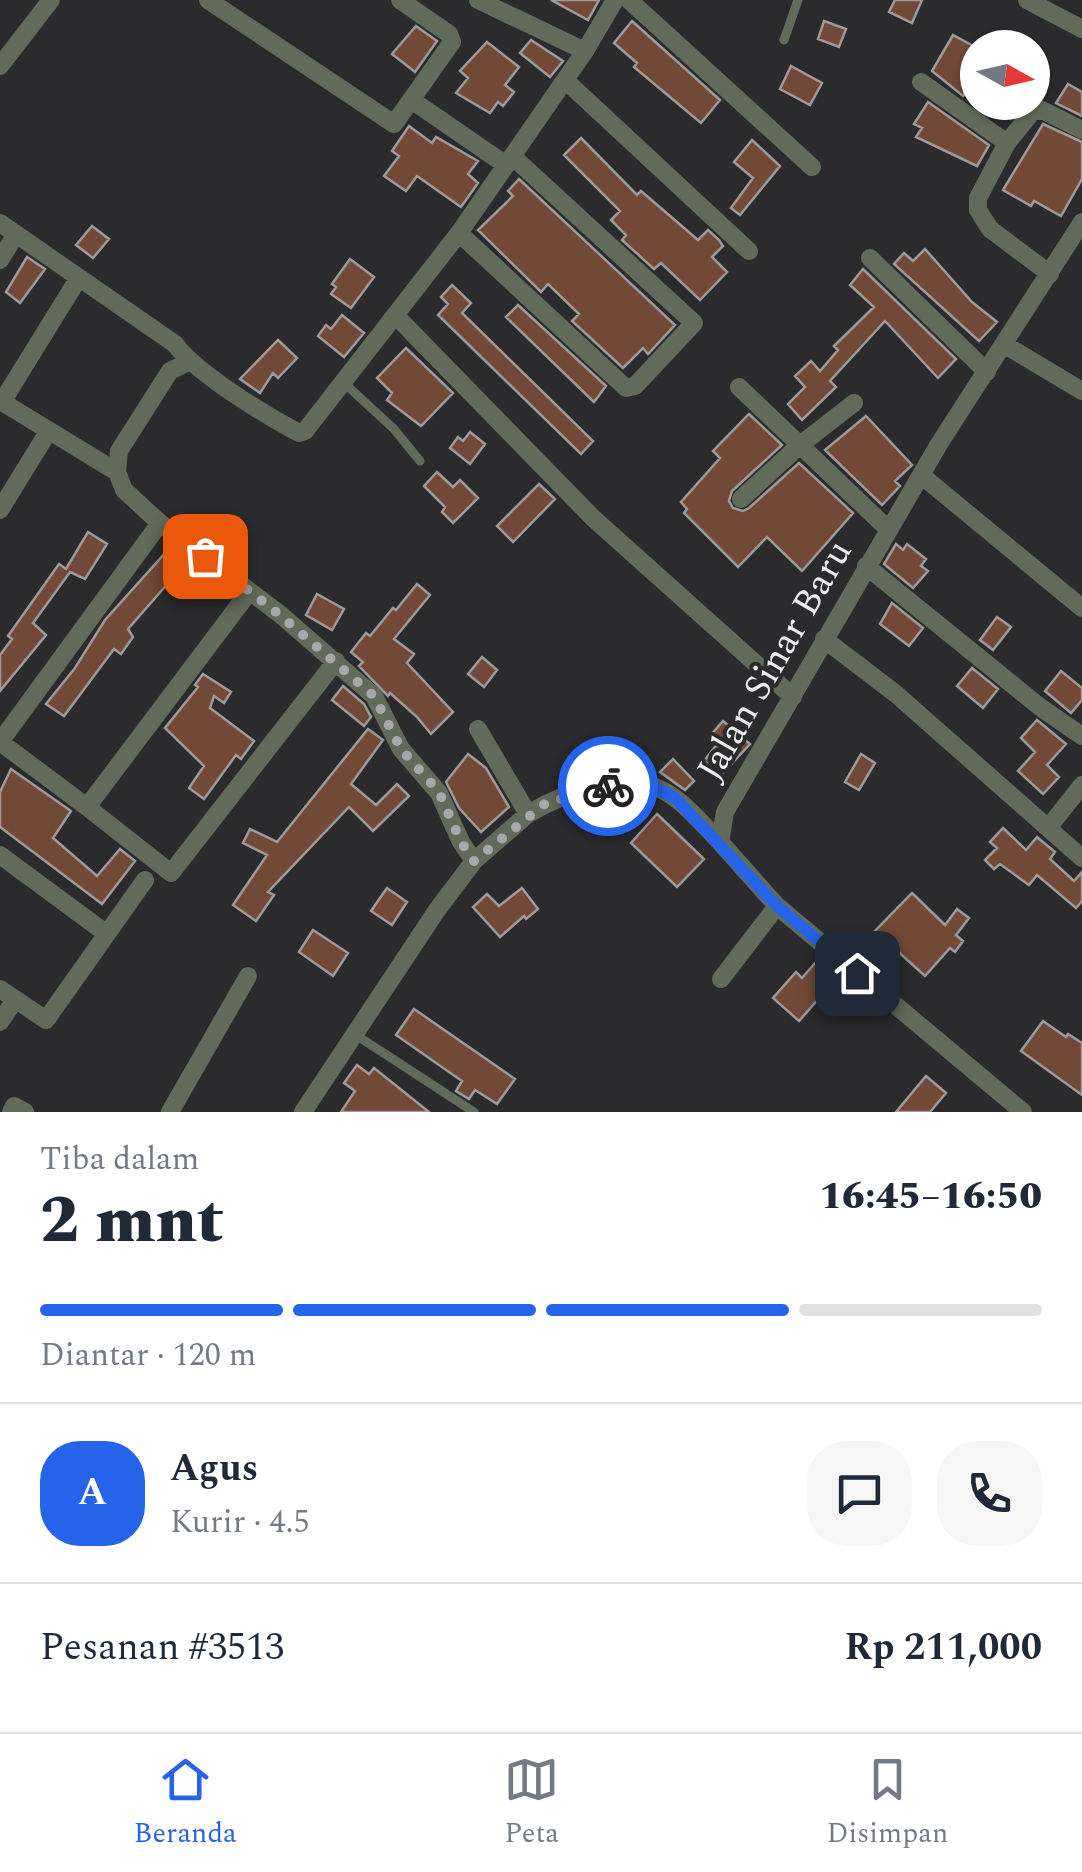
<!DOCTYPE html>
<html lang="id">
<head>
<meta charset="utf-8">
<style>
  body { margin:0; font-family:Spectral,serif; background:#f6f6f7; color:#1f2937; height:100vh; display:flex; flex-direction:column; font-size:38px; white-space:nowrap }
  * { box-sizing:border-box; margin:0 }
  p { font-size:32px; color:#747a83 }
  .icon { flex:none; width:55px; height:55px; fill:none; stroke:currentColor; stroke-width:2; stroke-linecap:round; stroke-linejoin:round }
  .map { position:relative; height:1112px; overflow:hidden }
  .details { display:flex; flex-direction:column; background:#fff; flex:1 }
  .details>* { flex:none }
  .needle { width:65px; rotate:98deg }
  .controls { position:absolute; left:960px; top:30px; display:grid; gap:20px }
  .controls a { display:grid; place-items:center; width:90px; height:90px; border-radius:50%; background:#fff; box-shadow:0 2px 8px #0004; font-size:50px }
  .pin { position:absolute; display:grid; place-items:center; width:85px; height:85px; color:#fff; margin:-42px; border-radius:20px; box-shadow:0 5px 15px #0006 }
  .courier { position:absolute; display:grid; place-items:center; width:100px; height:100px; margin:-50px; border:8px solid #2563eb; border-radius:50%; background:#fff; color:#222; box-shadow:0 2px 12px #0007 }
  .summary em { font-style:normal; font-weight:800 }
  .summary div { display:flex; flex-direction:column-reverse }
  .summary { display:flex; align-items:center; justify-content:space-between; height:170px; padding:0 40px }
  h1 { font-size:65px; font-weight:800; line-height:75px }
  .bar { display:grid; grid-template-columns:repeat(4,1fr); gap:15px 10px; align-content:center; height:120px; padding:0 40px }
  .bar i { height:12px; border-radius:8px; background:#e0e1e3 }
  .bar .on { background:#2563eb }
  .bar p { grid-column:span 4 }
  .line { display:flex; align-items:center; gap:25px; padding:0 40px; border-top:2px solid #e0e1e3 }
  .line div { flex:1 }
  .round { display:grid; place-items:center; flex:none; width:105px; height:105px; border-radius:40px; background:#f6f6f7 }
  .tabs { display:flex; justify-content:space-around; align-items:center; height:140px; border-top:2px solid #e0e1e3; background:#fff; font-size:28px; color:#747a83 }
  .tabs a { display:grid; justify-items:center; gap:5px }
  .tabs .on { color:#2563eb }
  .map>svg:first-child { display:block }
  .building { fill:#724936; stroke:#9d9a99; stroke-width:2.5 }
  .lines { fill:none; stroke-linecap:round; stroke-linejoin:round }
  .service { stroke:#626b5a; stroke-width:9 }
  .minor { stroke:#626b5a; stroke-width:18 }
  .done { stroke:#a8a8aa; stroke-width:10; stroke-dasharray:0 18 }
  .route { stroke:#2563eb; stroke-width:12 }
  .labels { text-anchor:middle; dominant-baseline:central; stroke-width:8; stroke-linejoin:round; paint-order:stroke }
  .street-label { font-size:38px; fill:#ececee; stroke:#2b2b2d }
</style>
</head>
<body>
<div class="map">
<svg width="1082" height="1112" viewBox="0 0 1082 1112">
  <rect width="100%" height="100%" fill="#2b2b2d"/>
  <path class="building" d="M551 0H599L588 20Z
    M895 0H922L912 23 889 12Z
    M632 21 720 100 701 123 634 67 637 63 614 43Z
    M824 21 846 29 839 47 818 39Z
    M416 26 437 41 415 72 392 54Z
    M953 35 977 48 970 60 978 64V101L965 93 963 96 932 71Z
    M531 40 563 61 550 77 520 53Z
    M487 42 519 67 505 85 514 92 503 106 498 102 490 113 456 93 468 78 460 71Z
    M791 66 822 83 810 105 780 89Z
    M1068 84 1082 92V116L1056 103Z
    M928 102 989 145 977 166 916 137 922 128 914 124Z
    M1043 124 1082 142V179L1061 216 1034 201 1031 206 1003 190Z
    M409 126 432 143 436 137 478 161 468 174 478 183 461 207 417 176 406 191 384 176 399 156 392 151Z
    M581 138 637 195 641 191 698 240 708 230 719 240 723 246 712 257 727 272 700 300 661 263 654 269 622 240 626 235 611 220 620 211 564 155Z
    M752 140 780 166 740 215 731 208 753 178 734 162Z
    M519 179 675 325 648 354 643 348 623 368 572 321 579 314 548 284 541 292 478 230 513 196 508 191Z
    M92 226 109 239 93 258 76 245Z
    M925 249 972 302 997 322 979 341 894 264 904 253 913 261Z
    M27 257 45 269 20 303 6 292Z
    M350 259 374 277 351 308 331 294 336 287 332 284Z
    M863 269 956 359 938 378 885 321 830 381 836 387 802 420 788 404 805 387 795 376 811 361 820 371 838 350 834 346 874 307 850 285Z
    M452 285 471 303 462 313 593 441 581 454 438 315 448 304 441 297Z
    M518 305 606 386 594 402 506 317Z
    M342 315 364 333 344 357 318 336 326 325 331 329Z
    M278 340 297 358 278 378 273 373 260 393 240 379Z
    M406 348 453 393 421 426 387 400 392 393 377 378Z
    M749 414 782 445 732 491 729 501 733 508 743 511 749 508 799 463 853 513 802 571 767 537 738 567 684 513 687 509 681 502 720 458 713 451Z
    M866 416 912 465 895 481 900 486 882 505 825 450Z
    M470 432 485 444 470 464 450 448 458 437 463 441Z
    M437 472 453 487 460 480 478 498 453 523 442 512 445 507 424 486Z
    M539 484 555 499 513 542 497 526Z
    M88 532 107 544 85 579 70 572 33 623 46 635 0 691V655L12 639 8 636 59 564 66 569Z
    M896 544 903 550 907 544 926 559 921 566 928 571 913 588 884 564Z
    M167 551 172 555 176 551 213 579 201 596 181 580 176 586 170 581 128 629 133 637 121 654 114 649 64 716 46 704 75 668 105 620Z
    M417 584 430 595 394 639 414 654 407 663 453 712 431 734 417 717 390 693 388 696 359 666 363 662 351 652 366 633 370 636 393 608 396 610Z
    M317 594 344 609 332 630 306 615Z
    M892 603 923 628 909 646 880 624Z
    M997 617 1011 627 993 650 980 640Z
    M482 657 497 670 484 687 468 674Z
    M972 668 998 689 983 708 957 686Z
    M1061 671 1082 688V700L1071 713 1045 691Z
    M203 674 231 692 224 703 214 696 210 708 254 741 241 759 236 755 204 799 189 788 204 766 165 728 198 687 195 685Z
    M343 686 364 704 371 717 364 726 332 700Z
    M1037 720 1066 744 1047 765 1059 777 1043 794 1018 771 1035 752 1021 738Z
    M723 721 750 744 721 775 704 761 718 743 710 736Z
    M368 729 383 740 351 784 376 805 397 784 409 796 373 831 349 807 268 892 274 895 256 921 233 905 267 855 243 843 250 829 277 842Z
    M620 745 642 766 637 771 606 772 600 766Z
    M468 754 486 768 509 807 481 832 459 808 446 782Z
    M861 754 875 763 859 790 845 782Z
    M673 759 694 781 685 790 660 772Z
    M11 769 71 811 53 838 97 876 120 849 135 861 102 904 0 827V792Z
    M657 814 704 859 677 887 631 843Z
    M1003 828 1026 850 1037 837 1055 852 1050 859 1074 881 1082 872V901L1076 908 1037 875 1029 885 1000 864 994 869 985 860 997 848 990 842Z
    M387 888 407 902 392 925 371 911Z
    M522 888 538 909 526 919 524 916 500 937 473 907 487 894 499 906Z
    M912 893 945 925 957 909 969 918 956 935 963 941 955 952 950 948 925 976 875 931Z
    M313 930 348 953 333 976 299 952Z
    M816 962 849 993 833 1008 822 995 799 1021 773 998 796 972 802 978Z
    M414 1009 515 1079 497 1104 475 1090 469 1099 456 1091 462 1081 396 1035Z
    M1043 1021 1066 1037 1068 1034 1082 1043V1095L1021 1051Z
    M357 1065 369 1074 374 1068 429 1112H341L355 1091 344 1083Z
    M926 1076 946 1093 930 1112H896Z"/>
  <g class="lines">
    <path class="service" d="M784 40 798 0
      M343 382 394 429 420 461
      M356 1035 474 1112"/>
    <path class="minor" d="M208 0 394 124 452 42 449 34 400 0
      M478 0 585 51
      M629 0 812 167
      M1027 0 1082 29
      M0 66 51 0
      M565 80 749 251
      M921 82 1007 143
      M413 101 506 165
      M0 223 175 344C196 373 265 415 299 433L305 431 459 233 585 51 615 0
      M459 233 626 388 635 386 694 323 512 156
      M870 258 987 372
      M0 260 15 236
      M1050 274 990 229 978 210V198L1007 143 1032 112 1042 110 1082 130
      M78 279 2 402 117 472
      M396 316 593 518 793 697
      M1005 345 1082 391
      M188 362 170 371 119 451 117 472 124 490 160 523 281 615 374 696 401 749 439 793 461 842 474 861
      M739 387 889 530
      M921 475 1082 608
      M741 499 800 445 854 403
      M0 510 48 432
      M866 566 1040 707 1082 736
      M249 592 87 807 171 873 336 661
      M824 639 896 694 1082 858
      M478 729 528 814C561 794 625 771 662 790 684 801 702 824 720 842
      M87 807 0 742 160 523
      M1048 828 1082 785
      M0 855 107 934
      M721 979 777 906
      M0 989 46 1020 145 880
      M0 1022 15 1000
      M11 1112 14 1106 25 1112
      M170 1112 248 976
      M303 1112 437 910 474 861 528 814
      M1023 1112 777 906 720 842 725 812 939 444 1082 222"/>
  </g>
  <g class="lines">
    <path class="done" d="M205 556 281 616 374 696 401 749 439 792 461 842 474 861 546 803 608 786"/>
    <path class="route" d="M608 786C633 781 654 785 675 798L777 906 857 973"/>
  </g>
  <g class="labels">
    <g class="street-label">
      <text transform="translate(775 661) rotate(-60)">Jalan Sinar Baru</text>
    </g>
  </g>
</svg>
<div class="controls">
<a><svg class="needle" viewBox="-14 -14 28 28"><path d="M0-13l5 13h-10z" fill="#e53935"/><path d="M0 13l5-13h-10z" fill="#747a83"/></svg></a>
</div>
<div class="pin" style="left:205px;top:556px;background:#ea580c"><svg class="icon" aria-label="bag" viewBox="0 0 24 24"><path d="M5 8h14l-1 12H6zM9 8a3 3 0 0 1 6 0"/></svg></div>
<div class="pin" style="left:857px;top:973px;background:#1f2937"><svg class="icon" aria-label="home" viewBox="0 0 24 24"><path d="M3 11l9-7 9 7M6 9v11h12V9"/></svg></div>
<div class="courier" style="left:608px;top:786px"><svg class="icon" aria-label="bike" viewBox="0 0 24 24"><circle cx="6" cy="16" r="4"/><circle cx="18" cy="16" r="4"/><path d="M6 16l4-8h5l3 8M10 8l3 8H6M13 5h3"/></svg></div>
</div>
<section class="details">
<div class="summary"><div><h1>2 mnt</h1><p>Tiba dalam</p></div><em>16:45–16:50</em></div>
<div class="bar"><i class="on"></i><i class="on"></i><i class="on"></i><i></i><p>Diantar · 120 m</p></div>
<div class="line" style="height:180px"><b class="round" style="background:#2563eb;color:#fff">A</b><div><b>Agus</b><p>Kurir · 4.5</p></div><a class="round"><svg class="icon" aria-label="chat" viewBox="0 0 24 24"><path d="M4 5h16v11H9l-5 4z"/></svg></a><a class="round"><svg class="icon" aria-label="phone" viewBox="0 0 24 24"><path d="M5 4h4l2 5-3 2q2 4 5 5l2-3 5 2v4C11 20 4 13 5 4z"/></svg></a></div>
<div class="line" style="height:130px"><div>Pesanan #3513</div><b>Rp 211,000</b></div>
</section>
<nav class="tabs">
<a class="on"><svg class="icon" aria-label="home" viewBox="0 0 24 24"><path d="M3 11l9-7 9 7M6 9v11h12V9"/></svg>Beranda</a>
<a><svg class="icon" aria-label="map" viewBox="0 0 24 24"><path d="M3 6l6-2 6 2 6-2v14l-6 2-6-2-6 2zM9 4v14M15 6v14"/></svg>Peta</a>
<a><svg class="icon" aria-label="saved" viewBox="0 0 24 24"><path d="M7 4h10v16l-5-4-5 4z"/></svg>Disimpan</a>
</nav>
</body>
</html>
